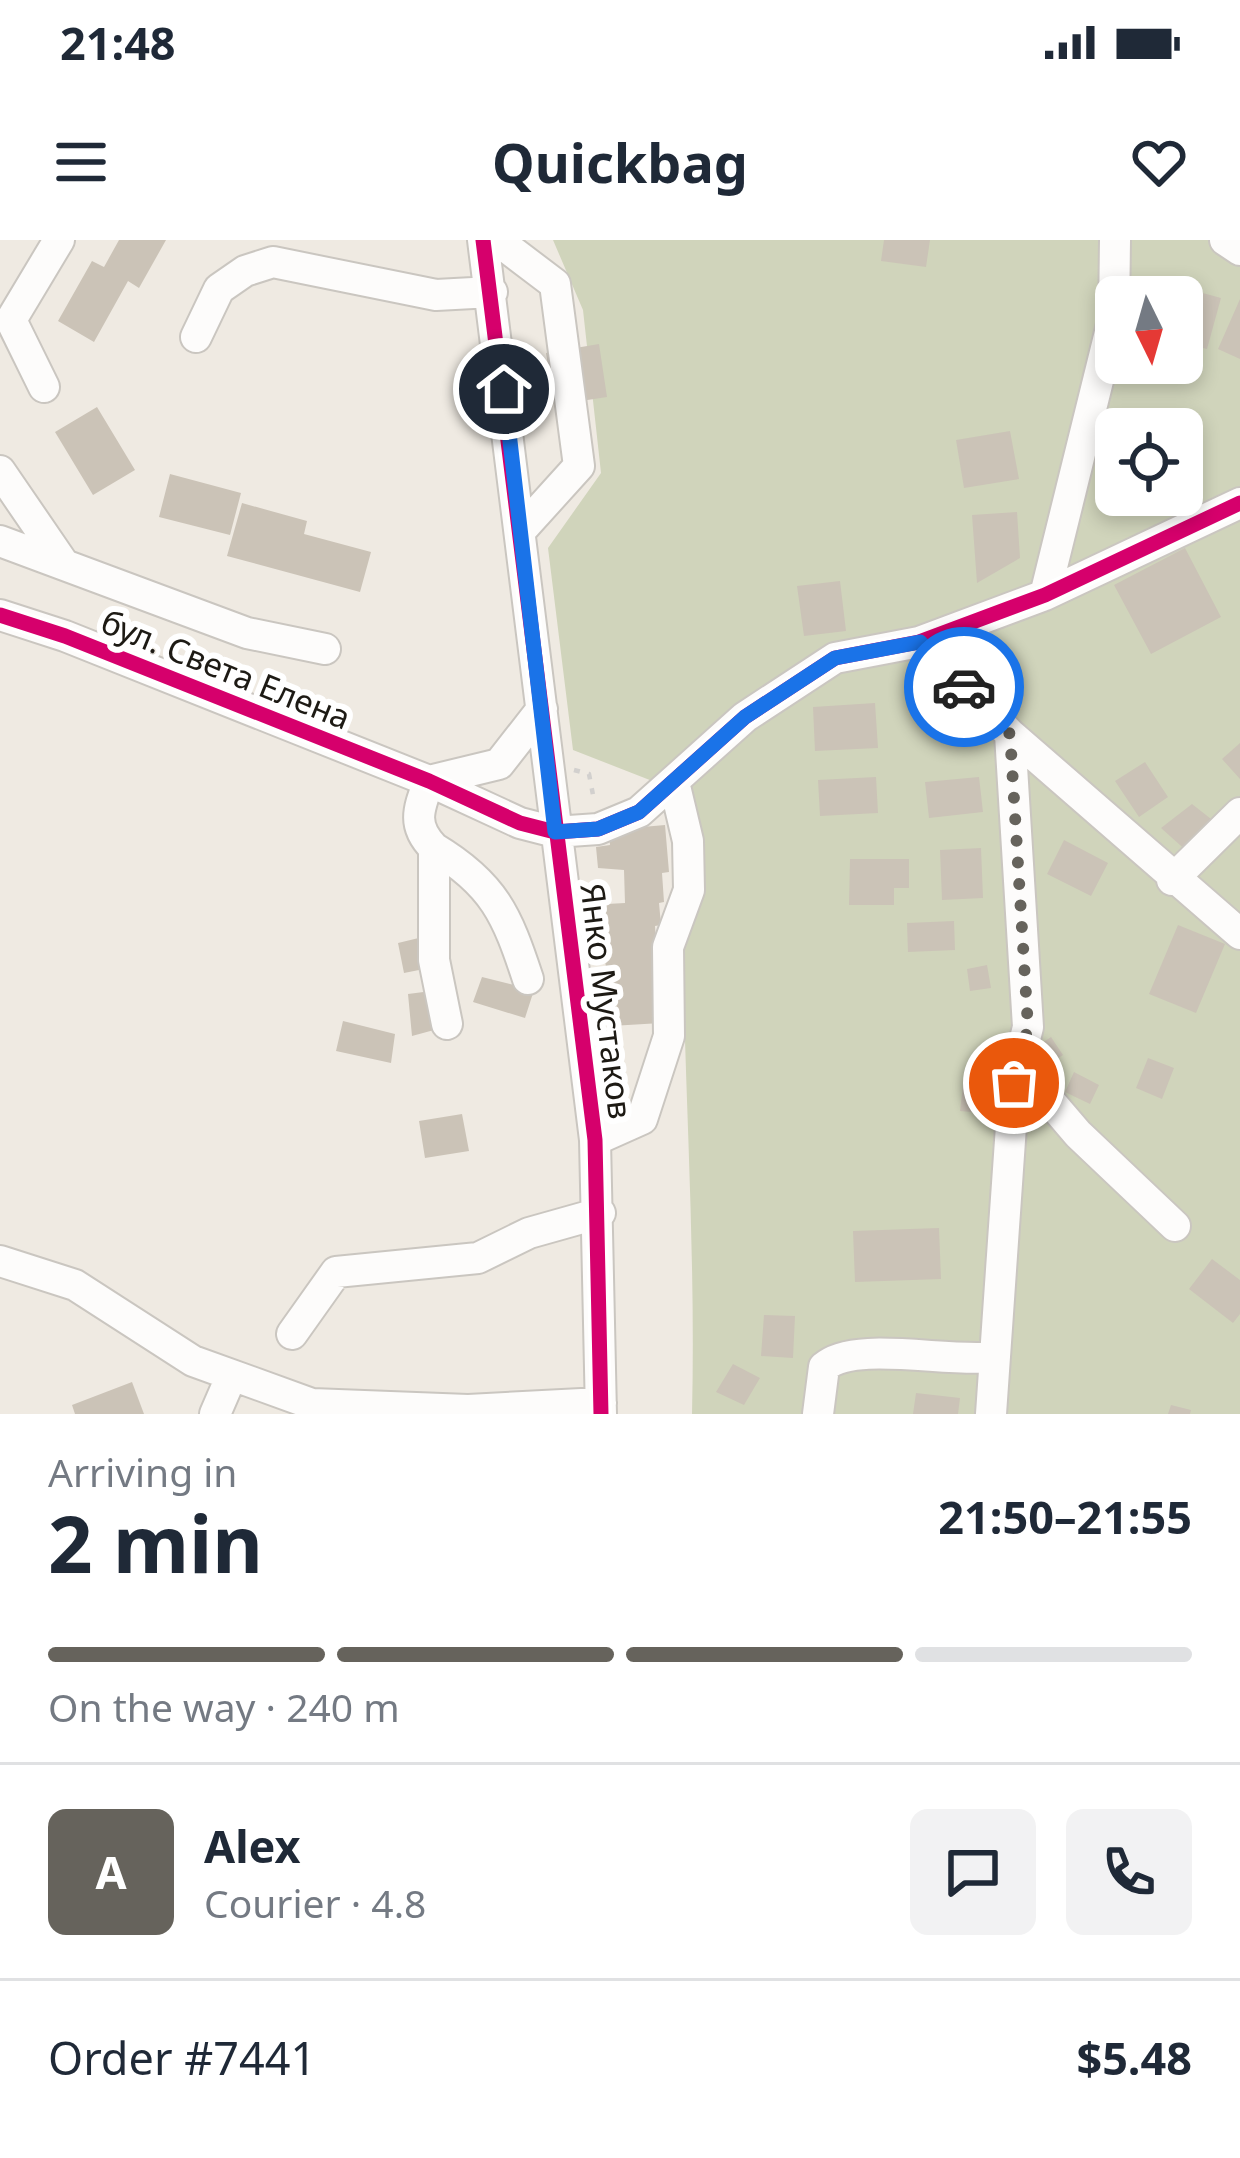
<!DOCTYPE html>
<html lang="en">
<head>
<meta charset="utf-8">
<style>
  body { margin:0; font-family:"Noto Sans",sans-serif; background:#f2f2f3; color:#1f2937; height:100vh; display:flex; flex-direction:column; font-size:45px; white-space:nowrap }
  * { box-sizing:border-box; margin:0 }
  p { font-size:39px; color:#747a83 }
  .icon { flex:none; width:66px; height:66px; fill:none; stroke:currentColor; stroke-width:2; stroke-linecap:round; stroke-linejoin:round }
  .map { position:relative; height:1174px; overflow:hidden }
  .sheet { display:flex; flex-direction:column; background:#fff; flex:1 }
  .sheet>* { flex:none }
  .needle { width:78px; rotate:175deg }
  .controls { position:absolute; left:1095px; top:36px; display:grid; gap:24px }
  .controls a { display:grid; place-items:center; width:108px; height:108px; border-radius:18px; background:#fff; box-shadow:0 6px 18px #0003; font-size:60px }
  .pin { position:absolute; display:grid; place-items:center; width:102px; height:102px; color:#fff; margin:-51px; border:6px solid #fff; border-radius:50%; box-shadow:0 3px 12px #0007 }
  .courier { position:absolute; display:grid; place-items:center; width:120px; height:120px; margin:-60px; border:9px solid #1a73e8; border-radius:50%; background:#fff; color:#222; box-shadow:0 3px 15px #0007 }
  .summary em { font-style:normal; font-weight:700 }
  .summary div { display:flex; flex-direction:column-reverse }
  .summary { display:flex; align-items:center; justify-content:space-between; height:204px; padding:0 48px }
  h1 { font-size:78px; font-weight:700; line-height:90px }
  .bar { display:grid; grid-template-columns:repeat(4,1fr); gap:18px 12px; align-content:center; height:144px; padding:0 48px }
  .bar i { height:15px; border-radius:9px; background:#e0e1e3 }
  .bar .selected { background:#66635c }
  .bar p { grid-column:span 4 }
  .line { display:flex; align-items:center; gap:30px; padding:0 48px; border-top:3px solid #e0e1e3 }
  .line div { flex:1 }
  .round { display:grid; place-items:center; flex:none; width:126px; height:126px; border-radius:18px; background:#f2f2f3 }
  .status { display:flex; justify-content:space-between; align-items:center; height:84px; padding:0 60px; background:#fff; direction:ltr }
  .status svg { height:33px; fill:currentColor }
  header { display:flex; justify-content:space-between; align-items:center; height:156px; padding:0 48px; background:#fff; font-size:54px; font-weight:700 }
  .map>svg:first-child { display:block }
  .green { fill:#d0d4bb; fill-rule:evenodd }
  .building { fill:#cbc3b7 }
  .lines { fill:none; stroke-linecap:round; stroke-linejoin:round }
  .minor-casing { stroke:#cac6c0; stroke-width:34 }
  .path { stroke:#d2d0ce; stroke-width:4.5; stroke-dasharray:6 9; stroke-linecap:butt }
  .minor { stroke:#fdfcfb; stroke-width:30 }
  .cycleway-casing { stroke:#fff; stroke-width:22 }
  .cycleway { stroke:#d6006c; stroke-width:15 }
  .done { stroke:#66635c; stroke-width:12; stroke-dasharray:0 21.6 }
  .route { stroke:#1a73e8; stroke-width:15 }
  .labels { text-anchor:middle; dominant-baseline:central; stroke-width:12; stroke-linejoin:round; paint-order:stroke }
  .street-label { font-size:33px; fill:#1d1a14; stroke:#fff }
</style>
</head>
<body>
<div class="status"><b>21:48</b><svg viewBox="0 0 49 12"><path d="M0 12V9h3v3zM5 12V6h3v6zM10 12V3h3v9zM15 12V0h3v12zM26 1h20v11H26zM47 4h2v5h-2z"/></svg></div>
<header><svg class="icon" aria-label="menu" viewBox="0 0 24 24"><path d="M4 6h16M4 12h16M4 18h16"/></svg>Quickbag<svg class="icon" aria-label="heart" viewBox="0 0 24 24"><path d="M12 20l-8-8c-3-5 5-10 8-4 3-6 11-1 8 4z"/></svg></header>
<div class="map">
<svg width="1240" height="1174" viewBox="0 0 1240 1174">
  <rect width="100%" height="100%" fill="#efeae2"/>
  <path class="green" d="M553 0H1240V1174H692C697 967 677 760 683 553L573 510 548 308 601 233 583 70ZM1116 57H1182V123H1116ZM1116 189H1182V255H1116Z"/>
  <path class="building" d="M119 0H166L139 48 128 41 94 102 58 81 92 21 104 27Z
    M884 0H930L926 27 881 21Z
    M1173 45 1221 58 1207 109 1182 103V57H1170Z
    M1240 59V119L1218 109Z
    M599 104 607 157 555 165 546 113Z
    M97 167 135 230 93 255 55 192Z
    M1010 191 1019 239 964 248 956 200Z
    M170 234 241 253 230 295 159 277Z
    M242 263 307 281 304 294 371 312 360 352 227 316Z
    M1017 272 1020 318 977 343 972 275Z
    M1185 308 1221 377 1151 414 1114 345Z
    M840 341 846 391 804 396 797 346Z
    M875 463 878 508 815 511 813 467Z
    M1240 503V539L1222 519Z
    M1145 522 1168 557 1139 577 1115 541Z
    M876 537 878 573 820 576 818 540Z
    M979 537 983 572 929 578 925 542Z
    M1192 564 1220 586 1190 614 1161 588Z
    M665 585 669 632 662 633 664 662 659 663 661 685 655 686 661 783 611 786 601 672 607 664 625 663 624 630 598 628 596 607 610 605 609 590Z
    M1064 600 1108 623 1091 656 1047 634Z
    M981 608 983 658 942 660 940 610Z
    M850 619H909V648H894V665H849Z
    M954 681 955 710 908 712 907 683Z
    M1178 685 1225 704 1196 773 1149 754Z
    M427 696 434 727 404 733 398 703Z
    M987 725 991 748 970 751 967 729Z
    M482 737 534 750 525 778 473 762Z
    M439 750 445 787 412 796 408 754Z
    M343 781 395 794 391 823 336 811Z
    M1051 797 1063 815 1047 825 1035 808Z
    M1148 818 1174 828 1162 859 1136 848Z
    M1074 832 1099 845 1090 864 1065 852Z
    M963 845 986 847 983 873 960 871Z
    M462 874 469 911 425 918 419 881Z
    M939 988 941 1039 855 1042 853 991Z
    M1212 1019 1240 1040V1074L1233 1083 1189 1049Z
    M764 1075 795 1076 793 1118 761 1116Z
    M733 1124 760 1138 744 1165 716 1152Z
    M132 1142 144 1174H75L72 1165Z
    M916 1153 960 1158 958 1174H913Z
    M1171 1165 1191 1170 1190 1174H1168Z"/>
  <g class="lines">
    <defs>
      <path id="minor" d="M483 0 595 900 601 1174
        M497 0 555 44 579 226 522 289
        M1225 0 1240 10
        M196 97 219 49 245 31 273 22 436 55 492 52
        M44 147 11 80 59 0
        M0 231 63 323
        M0 301 247 393 325 409
        M1045 355 1114 76 1115 0
        M0 375 65 396 429 541 520 583 555 592 598 589 639 572 745 477 835 418 919 402 1045 355 1240 263
        M919 402 1010 494 1240 694
        M429 541C419 568 411 585 434 608V720L447 784
        M429 541 499 524 542 469
        M434 608C494 644 507 675 528 739
        M1172 640 1240 573
        M1019 825 1078 894 1175 986
        M595 900 642 879 669 796 668 707 689 650 688 601 674 542
        M0 1021 75 1045 193 1121 312 1164 468 1170 601 1163
        M292 1094 336 1032 478 1018 529 993 600 973
        M215 1174 231 1137
        M818 1174 824 1127C854 1100 947 1123 995 1117
        M991 1174 1014 843 1028 787 1010 494"/>
    </defs>
    <use href="#minor" class="minor-casing"/>
    <path class="path" d="M574 530 589 534 594 560"/>
    <use href="#minor" class="minor"/>
    <defs>
      <path id="cycleway" d="M483 0 595 900 601 1174
        M0 375 65 396 429 541 520 583 555 592 598 589 639 572 745 477 835 418 919 402 1045 355 1240 263"/>
    </defs>
    <use href="#cycleway" class="cycleway-casing"/>
    <use href="#cycleway" class="cycleway"/>
  </g>
  <g class="lines">
    <path class="done" d="M964 447 1010 494 1028 787 1014 843"/>
    <path class="route" d="M504 149 555 592 598 589 639 572 745 477 835 418 920 402 964 447"/>
  </g>
  <g class="labels">
    <g class="street-label">
      <text transform="translate(226 429) rotate(22)">бул. Света Елена</text>
      <text transform="translate(607 761) rotate(83)">Янко Мустаков</text>
    </g>
  </g>
</svg>
<div class="controls">
<a><svg class="needle" viewBox="-14 -14 28 28"><path d="M0-13l5 13h-10z" fill="#e53935"/><path d="M0 13l5-13h-10z" fill="#747a83"/></svg></a>
<a><svg class="icon" aria-label="locate" viewBox="0 0 24 24"><circle cx="12" cy="12" r="6"/><path d="M12 2v4M12 18v4M2 12h4M18 12h4"/></svg></a>
</div>
<div class="pin" style="left:1014px;top:843px;background:#ea580c"><svg class="icon" aria-label="bag" viewBox="0 0 24 24"><path d="M5 8h14l-1 12H6zM9 8a3 3 0 0 1 6 0"/></svg></div>
<div class="pin" style="left:504px;top:149px;background:#1f2937"><svg class="icon" aria-label="home" viewBox="0 0 24 24"><path d="M3 11l9-7 9 7M6 9v11h12V9"/></svg></div>
<div class="courier" style="left:964px;top:447px"><svg class="icon" aria-label="car" viewBox="0 0 24 24"><path d="M5 17H2v-5l4-1 3-4h7l3 4 3 1v5h-3M9 17h6M6 11h13"/><circle cx="7" cy="17" r="2"/><circle cx="17" cy="17" r="2"/></svg></div>
</div>
<section class="sheet">
<div class="summary"><div><h1>2 min</h1><p>Arriving in</p></div><em>21:50–21:55</em></div>
<div class="bar"><i class="selected"></i><i class="selected"></i><i class="selected"></i><i></i><p>On the way · 240 m</p></div>
<div class="line" style="height:216px"><b class="round" style="background:#66635c;color:#fff">A</b><div><b>Alex</b><p>Courier · 4.8</p></div><a class="round"><svg class="icon" aria-label="chat" viewBox="0 0 24 24"><path d="M4 5h16v11H9l-5 4z"/></svg></a><a class="round"><svg class="icon" aria-label="phone" viewBox="0 0 24 24"><path d="M5 4h4l2 5-3 2q2 4 5 5l2-3 5 2v4C11 20 4 13 5 4z"/></svg></a></div>
<div class="line" style="height:156px"><div>Order #7441</div><b>$5.48</b></div>
</section>
</body>
</html>
